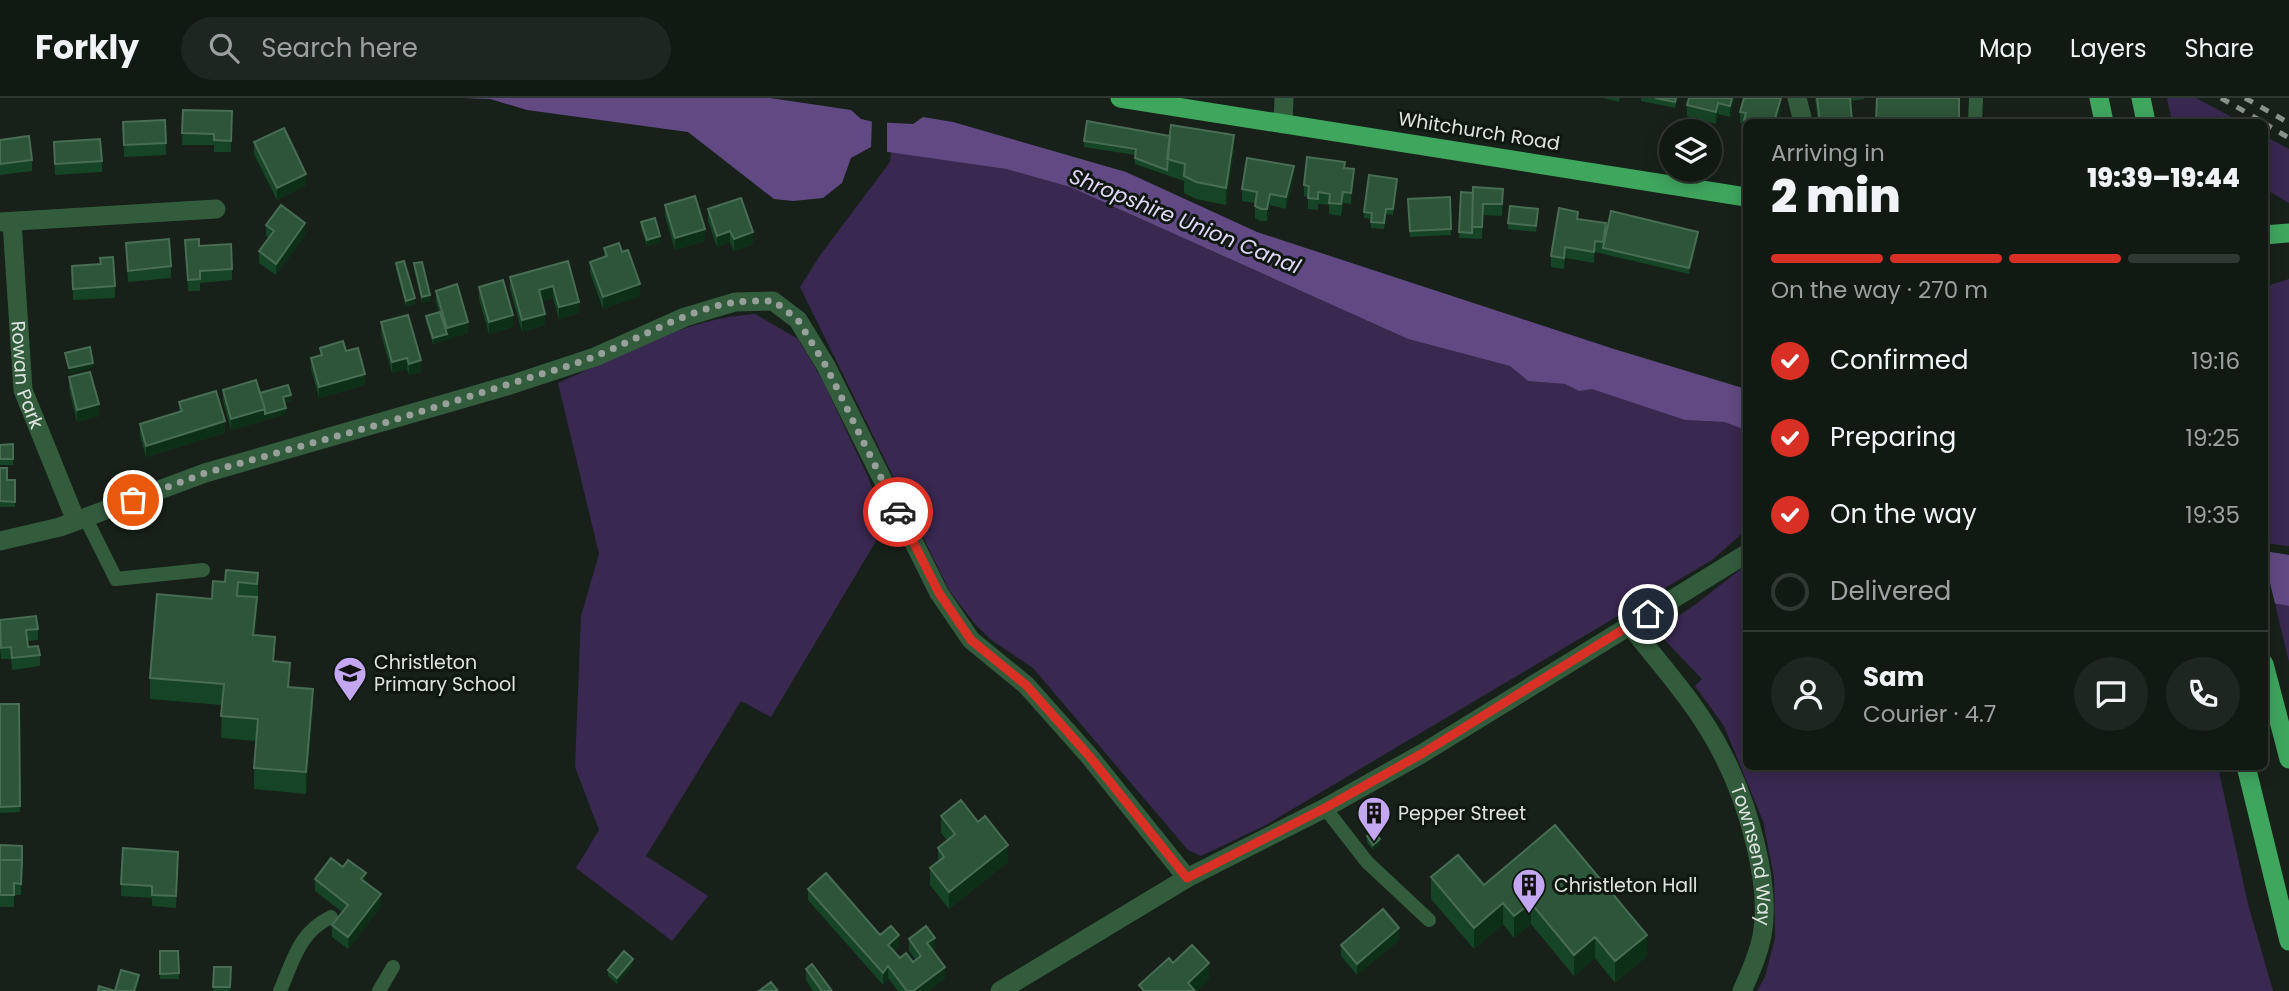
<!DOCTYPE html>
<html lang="en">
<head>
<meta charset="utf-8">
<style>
  body { margin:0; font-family:Poppins,sans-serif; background:#1e2621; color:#f1f3f6; height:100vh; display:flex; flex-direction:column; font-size:26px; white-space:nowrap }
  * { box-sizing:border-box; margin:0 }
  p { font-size:23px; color:#9ca0a0 }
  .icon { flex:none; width:38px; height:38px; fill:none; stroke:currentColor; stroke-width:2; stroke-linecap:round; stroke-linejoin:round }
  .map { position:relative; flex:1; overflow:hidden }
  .details { position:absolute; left:1743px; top:21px; width:525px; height:651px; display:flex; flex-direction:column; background:#111913; border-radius:10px; box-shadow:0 4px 18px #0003,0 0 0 2px #303833 }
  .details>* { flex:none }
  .fabs { position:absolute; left:1659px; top:21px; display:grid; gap:14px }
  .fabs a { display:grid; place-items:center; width:63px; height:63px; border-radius:50%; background:#111913; box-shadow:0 4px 18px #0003,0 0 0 2px #303833; font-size:35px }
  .pin { position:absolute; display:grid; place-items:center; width:60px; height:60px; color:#fff; margin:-30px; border:4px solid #fff; border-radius:50%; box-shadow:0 2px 7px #0007 }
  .courier { position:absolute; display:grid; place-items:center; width:70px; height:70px; margin:-35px; border:5px solid #d93025; border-radius:50%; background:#fff; color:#222; box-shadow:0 2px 9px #0007 }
  .summary em { font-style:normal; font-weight:800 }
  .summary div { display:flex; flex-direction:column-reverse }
  .summary { display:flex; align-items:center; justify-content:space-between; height:119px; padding:0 28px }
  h1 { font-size:46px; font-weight:800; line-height:52px }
  .bar { display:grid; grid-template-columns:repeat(4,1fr); gap:10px 7px; align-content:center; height:84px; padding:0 28px }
  .bar i { height:9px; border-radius:5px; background:#303833 }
  .bar .on { background:#d93025 }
  .bar p { grid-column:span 4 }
  .line { display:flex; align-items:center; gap:18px; padding:0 28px; border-top:2px solid #303833 }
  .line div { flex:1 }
  .round { display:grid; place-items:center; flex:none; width:74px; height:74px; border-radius:37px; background:#1e2621 }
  ol { padding:0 28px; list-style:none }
  li { display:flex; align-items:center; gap:21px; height:77px }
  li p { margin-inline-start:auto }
  li .icon { padding:7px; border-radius:50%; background:#d93025; color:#fff; stroke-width:4 }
  li:last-child { color:#9ca0a0 }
  li i { width:38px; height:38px; border:4px solid #303833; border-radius:50% }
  header { display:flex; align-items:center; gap:42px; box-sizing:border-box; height:98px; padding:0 35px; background:#111913; border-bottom:2px solid #303833 }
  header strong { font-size:33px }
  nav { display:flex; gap:38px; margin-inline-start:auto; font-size:24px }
  .search { width:490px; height:63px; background:#1e2621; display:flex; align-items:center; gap:18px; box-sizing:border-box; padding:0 24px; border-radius:38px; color:#9ca0a0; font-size:26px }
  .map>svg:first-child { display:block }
  .green { fill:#392850 }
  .water { fill:#614a83 }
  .pier { fill:#172119 }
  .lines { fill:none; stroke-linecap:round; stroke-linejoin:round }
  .service { stroke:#335c3d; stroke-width:14 }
  .minor { stroke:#335c3d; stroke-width:19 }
  .tertiary { stroke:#335c3d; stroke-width:19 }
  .trunk { stroke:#3fa65e; stroke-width:19 }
  .rail { stroke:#88918a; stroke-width:5; stroke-dasharray:9 9; stroke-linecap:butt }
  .wall { fill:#164426 }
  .shaded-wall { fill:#0d2f18 }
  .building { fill:#2c553a; stroke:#486c54; stroke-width:2 }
  .done { stroke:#98a09a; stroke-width:7; stroke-dasharray:0 12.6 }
  .route { stroke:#d93025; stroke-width:9 }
  .labels { text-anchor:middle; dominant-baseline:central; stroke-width:6; stroke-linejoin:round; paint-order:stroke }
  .street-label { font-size:19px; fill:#dee5e0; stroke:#0e1810 }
  .poi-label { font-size:19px; fill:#dee5e0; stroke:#0e1810; text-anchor:start }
  .water-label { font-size:21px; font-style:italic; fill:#e2d5f8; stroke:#0e1810 }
</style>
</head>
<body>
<header>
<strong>Forkly</strong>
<div class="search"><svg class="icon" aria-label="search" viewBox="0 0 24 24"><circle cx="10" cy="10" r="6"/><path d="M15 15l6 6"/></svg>Search here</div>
<nav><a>Map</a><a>Layers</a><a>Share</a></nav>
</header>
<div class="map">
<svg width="2289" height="893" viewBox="0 0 2289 893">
  <rect width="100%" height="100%" fill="#172119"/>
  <path class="green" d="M2167 0H2196L2241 24H2172Z
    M2265 38 2289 51V105L2265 91Z
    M891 54 1006 71 1070 89 1408 241 1511 268 1528 283 1565 286 1579 293 1592 290 1685 322 1724 324 1746 332V432L1712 462 1264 728 1201 758 1188 752 1033 570 990 541 974 525 949 492 800 189 821 156 890 64Z
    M2289 181V448L2265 445 2264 189Z
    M755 216 798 241 822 281 869 381 885 428 771 619 741 603 646 758 708 798 672 843 576 770 599 732 575 669 581 518 599 456 558 285C621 258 685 220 755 216Z
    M1746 467V668L2218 669 2248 806 2273 893H1757L1765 879 1775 840 1774 779 1763 723 1724 628 1695 588 1702 581 1656 533 1696 506Z
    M2275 506 2289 508V564Z"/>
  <path class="water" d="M462 0H770L851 12 861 21 874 24 913 26 923 19 953 24 1126 74 1257 134 1614 251 1746 291V332L1724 324 1685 322 1592 291 1579 293 1565 286 1528 283 1510 268 1408 241 1070 89 1006 71 888 54 871 49 851 60 842 85 823 100 793 103 774 101 688 34 527 12 490 1Z
    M2264 453 2289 457V508L2265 504Z"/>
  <path class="pier" d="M872 20 887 21V57L871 52Z
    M2265 464 2276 510 2264 507Z"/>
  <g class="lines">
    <path class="service" d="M1975 24 1976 0
      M85 419 116 481 203 472
      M1325 710 1367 764 1429 822
      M280 893C293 863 299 834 331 819
      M379 893 393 869"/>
    <g class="minor">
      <path d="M1797 0 1803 24"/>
      <path d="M1283 26 1284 0"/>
      <path d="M0 124 216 111"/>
      <path id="s1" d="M12 124 23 292 76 423"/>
      <path d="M0 443 60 429 205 375 510 287 595 259 685 219 735 204 773 203 798 222 826 268 939 495 971 542 1026 587 1090 659 1187 780"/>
      <path id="s2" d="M1629 527C1662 568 1699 609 1723 657 1747 703 1772 786 1762 838 1758 858 1750 875 1742 893"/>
    </g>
    <path class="tertiary" d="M1000 893 1187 780 1325 710 1423 655 1746 456"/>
    <path class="trunk" d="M1120 0 1746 99
      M2099 0 2104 24
      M2141 0 2146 24
      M2264 137 2289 135
      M2264 566 2289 661
      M2246 668 2289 843"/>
    <path class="rail" d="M2221 0 2263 24
      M2245 0 2289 25
      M2264 25 2289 40"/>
  </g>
  <path class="wall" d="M1603 0H1620L1619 4Z
    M1641 0H1677L1675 10 1641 3Z
    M1689 0H1735L1730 19 1718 16 1716 26 1687 18V7Z
    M1815 0H1864V1L1850 3 1852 24H1818Z
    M1781 11 1777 24H1746V33H1744V26L1740 25V14Z
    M183 12 232 13 231 54H214V47H182Z
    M165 22 166 57 124 59 123 24Z
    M0 42 32 62V73L0 77Z
    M1084 43 1234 53 1226 107 1196 101 1184 95V83L1135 66V57L1084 49Z
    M54 44 102 63V74L55 77Z
    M254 44 306 87 277 102 254 56Z
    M1345 70 1354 82 1351 106 1343 105 1341 118 1329 116V107L1318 106V112L1308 111V99L1304 98V87Z
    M1294 80 1286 111 1270 107 1267 123H1261L1255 120V105L1242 103V91Z
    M1397 86 1393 117 1386 116 1384 131 1371 130V121L1364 120V114Z
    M1503 91 1502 118 1483 117 1482 141 1459 140 1461 94 1473 95Z
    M1450 99 1451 137 1410 139 1408 101Z
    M665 107 705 143 675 152 665 118Z
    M708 111 753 146 734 153 730 144 717 149 708 123Z
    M1538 117 1536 134 1508 131V125Z
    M1578 121 1606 136 1698 140 1689 176 1595 154 1594 165 1565 160 1564 171 1551 169V158Z
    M641 124 660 144 647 148 641 130Z
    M266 127 305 137 276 177 259 165V153L269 140 266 138Z
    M185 142 199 148 232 171V182L200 185V193H188Z
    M126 145 171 168V180L128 184Z
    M604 150 640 198 603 211 590 175V164L604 159Z
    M568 163 579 215 559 221 553 200 542 203 545 227 522 234 510 191V179Z
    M396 165 415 206 406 209 396 171Z
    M414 165 430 203 422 205 414 171Z
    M72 168 115 188V200L73 202Z
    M479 189 513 229 489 236 479 201Z
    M436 193 468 235 433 246 426 224V218L439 214 436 204Z
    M381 224 421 274 409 277 407 271 392 275 381 236Z
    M320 250 346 253 365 287 319 300 311 271V260L320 257Z
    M69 279 99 318 77 324 69 291Z
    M223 292 260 295 291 303 284 305 286 316 231 332 223 303Z
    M179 304 225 335 146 359 140 338V326L179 314Z
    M13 346V367H0V347Z
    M0 370 7 382H15V409H0Z
    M258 475V496L255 537 275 563 290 589 313 612 306 696 254 691V670L256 643 221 640 222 607 150 601V580L225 484Z
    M0 522 38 531V542L27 543 28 549 40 557V568L12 572 11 561H1L0 550Z
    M0 606H19L20 714 0 715Z
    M941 718 978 724 1008 764 949 811 930 787V770L938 764V750L947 742 941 735Z
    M1555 727 1647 858 1615 885 1595 860 1574 878 1531 826 1514 840 1503 826 1474 851 1431 801V779L1484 787Z
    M1367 738 1380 747 1373 752 1367 744Z
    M0 747 22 748 21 797H14V809H0Z
    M178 765 176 810 152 808V800L121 798V786Z
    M315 781 366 785 381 808 348 851 332 839V827L342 814 315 793Z
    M808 791 899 848 894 853 900 860 913 864 916 862 909 853V841L935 851 933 853 945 880 928 893H898L888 880 883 887 808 802Z
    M1399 842 1357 877 1341 858V847Z
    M160 853H178L179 881H160Z
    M633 867 617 886 608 878V872Z
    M214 869H231L230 893H213Z
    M806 871 832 893H813L806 882Z"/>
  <path class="shaded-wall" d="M1732 0H1735L1730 19V8Z
    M1781 0V11L1777 24H1774Z
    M1718 5V16L1716 26V14Z
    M1234 37V53L1226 107V90Z
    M1294 68V80L1286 111V99Z
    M1354 71V82L1351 106V95Z
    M306 76V87L277 102V90Z
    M1270 96V107L1267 123V111Z
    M305 125V137L276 177V166Z
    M705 131V143L675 152V140Z
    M730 133V144L717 149V138Z
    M753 134V146L734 153V141Z
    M1698 134V140L1689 176V170Z
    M660 138V144L647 148V142Z
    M1595 143V154L1594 165V154Z
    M640 186V198L603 211V199Z
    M553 188V200L539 204V192Z
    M430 197V203L422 205V199Z
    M415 200V206L406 209V203Z
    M579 204V215L559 221V209Z
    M545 216V227L522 234V222Z
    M513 217V229L489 236V224Z
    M468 224V235L447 242V230Z
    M447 236V242L433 246V240Z
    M407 260V271L392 275V264Z
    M421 262V274L409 277V266Z
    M93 265V270L69 276V270Z
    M365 276V287L319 300V289Z
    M291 297V303L283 305V299Z
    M99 306V318L77 324V312Z
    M286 310V316L231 332V321L265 311Z
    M225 323V335L146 359V348Z
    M257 499V521L253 559V537Z
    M313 591V612L306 696V674Z
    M1380 741V747L1373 752V747Z
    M1008 747V764L949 811V794Z
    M366 775V786L361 781Z
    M381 796V808L348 851V839Z
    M1503 805V826L1474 851V830Z
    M1531 805V826L1514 840V818Z
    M1399 830V842L1357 877V866Z
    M899 837V848L888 858V847Z
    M1647 837V858L1615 885V863Z
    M1595 839V860L1574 878V857Z
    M935 840V851L927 857V845Z
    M633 861V867L617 886V880Z
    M1209 865V882L1197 893H1188V885Z
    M888 868V880L883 887V875Z
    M945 869V880L928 893H913Z
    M139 877V888L137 893H134Z"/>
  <path class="building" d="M1655 0H1676L1675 4Z
    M1689 0H1732L1730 8 1718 5 1716 14 1687 7Z
    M1744 0H1781L1774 24H1756L1744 22 1746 15 1740 14Z
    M1817 0H1850L1852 24H1820Z
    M1877 0H1959V24H1876Z
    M183 12 232 13 231 43 214 42V36L182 35Z
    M165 22 166 45 124 47 123 24Z
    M1087 23 1170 38 1167 72 1135 60 1136 51 1084 43Z
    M1171 27 1234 37 1226 90 1196 84 1184 78 1185 66 1167 61Z
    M284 30 306 76 277 90 254 44Z
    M29 38 32 62 0 66V42Z
    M100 41 102 63 55 66 54 44Z
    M1307 59 1345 64 1344 70 1354 71 1351 95 1343 94 1341 106 1329 105 1330 96 1318 94V101L1308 100 1309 88 1304 87Z
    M1247 60 1294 68 1286 99 1270 96 1267 111H1261L1255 108 1257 94 1242 91Z
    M1369 77 1397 81 1393 111H1386L1384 125 1371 124 1372 115 1364 114Z
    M1473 89 1503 91 1502 106H1483L1482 129H1472Z
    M1461 94 1473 95 1472 135 1459 134Z
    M695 98 705 131 675 140 665 107Z
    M1450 99 1451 131 1410 133 1408 101Z
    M741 100 753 134 734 141 730 133 717 138 708 111Z
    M281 107 305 125 276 166 259 153 274 133 266 127Z
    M1510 108 1538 111 1536 128 1508 125Z
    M1559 110 1578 114 1577 121 1606 125 1603 144 1595 143 1594 154 1565 149 1564 160 1551 158Z
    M1611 113 1698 134 1689 170 1603 150Z
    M655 120 660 138 647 142 641 124Z
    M169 141 171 168 128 173 126 145Z
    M199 141V148L231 146 232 171 200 173V181L188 182 185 142Z
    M619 145 622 154 628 152 640 186 603 199 590 164 607 158 604 150Z
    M113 159 115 188 73 191 72 168 101 166 100 160Z
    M404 163 415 200 406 203 396 165Z
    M568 163 579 204 559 209 553 188 539 192 545 216 522 222 510 179Z
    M422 164 430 197 422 199 414 165Z
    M503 182 513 217 489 224 479 189Z
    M457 186 468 224 447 230 436 193Z
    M440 214 447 236 433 240 426 218Z
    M408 217 421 262 409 266 407 260 392 264 381 224Z
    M343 243 346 253 358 250 365 276 319 289 311 260 322 257 320 250Z
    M90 249 93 265 69 270 65 255Z
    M90 274 99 306 77 312 69 279Z
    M256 282 265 311 231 321 223 292Z
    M288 287 291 297 283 299 286 310 265 316V311L260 295Z
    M216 293 225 323 146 348 140 326 182 313 179 304Z
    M13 346V361H0V347Z
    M0 370H7V382H15V404L0 403Z
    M226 472 258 475 257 486 238 484 237 498 257 499 253 537 275 539 273 563 290 565 288 589 313 591 306 674 254 670 258 621 221 618 224 586 150 580 157 496 212 501 213 483 225 484Z
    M36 518 38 531 26 532 28 549 38 548 40 557 12 560 11 549 1 550 0 522Z
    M0 606H19L20 708 0 709Z
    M961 702 978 724 985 718 1008 747 949 794 930 770 944 759 938 750 955 736 941 718Z
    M1555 727 1647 837 1615 863 1595 839 1574 857 1531 805 1514 818 1503 805 1474 830 1431 779 1458 757 1484 787Z
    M1375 733 1380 741 1373 747 1367 738Z
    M0 747 22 748V767V762H0Z
    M123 750 178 754 176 798 152 797V788L121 786Z
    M331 760 343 769 348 762 366 775 361 781 381 796 348 839 332 827 348 807 315 781Z
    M0 762H22L21 786 14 785V797H0Z
    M826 775 880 837 891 828 899 837 888 847 900 860 906 855 913 864 921 858 909 841 926 828 935 840 927 845 945 869 913 893H907L888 868 883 875 808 791Z
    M1383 811 1399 830 1357 866 1341 847Z
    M1192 847 1209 865 1188 885 1195 893H1144L1139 887 1169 860 1173 865Z
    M160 853H178L179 875 160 876Z
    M624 853 633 861 617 880 608 872Z
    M812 866 832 893H822L806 871Z
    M214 869H231L230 889H213Z
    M121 872 139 877 134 893H98L99 888 115 893Z
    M771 884 778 893H759Z"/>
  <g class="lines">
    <path class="done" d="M133 402 205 375 384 325 574 266C626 249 682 212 736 204 748 203 761 203 774 203L798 222 826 268 898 414"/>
    <path class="route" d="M898 414 939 495 971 542 1026 587 1090 659 1187 780 1325 710 1423 655 1648 516"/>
  </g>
  <defs>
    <symbol id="school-pin" viewBox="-11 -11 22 30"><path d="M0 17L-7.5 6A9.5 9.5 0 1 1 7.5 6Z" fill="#c4a7f1" stroke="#0e1810"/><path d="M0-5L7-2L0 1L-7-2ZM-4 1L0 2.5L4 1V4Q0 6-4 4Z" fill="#111"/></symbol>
    <symbol id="building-pin" viewBox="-11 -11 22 30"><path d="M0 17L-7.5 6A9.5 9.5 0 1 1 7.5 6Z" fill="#c4a7f1" stroke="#0e1810"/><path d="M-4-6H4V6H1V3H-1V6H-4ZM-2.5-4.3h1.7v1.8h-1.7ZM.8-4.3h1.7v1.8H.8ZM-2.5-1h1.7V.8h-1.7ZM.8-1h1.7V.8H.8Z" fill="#111"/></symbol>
  </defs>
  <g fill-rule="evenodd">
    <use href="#school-pin" x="331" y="556" width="38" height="52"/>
    <use href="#building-pin" x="1355" y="696" width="38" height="52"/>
    <use href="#building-pin" x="1510" y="768" width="38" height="52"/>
  </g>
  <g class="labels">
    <g class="street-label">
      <text transform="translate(1479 33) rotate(9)">Whitchurch Road</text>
      <text stroke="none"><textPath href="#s1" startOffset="154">Rowan Park</textPath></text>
      <text stroke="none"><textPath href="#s2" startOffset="266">Townsend Way</textPath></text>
    </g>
    <g class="poi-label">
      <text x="374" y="564">Christleton<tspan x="374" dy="22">Primary School</tspan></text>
      <text x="1398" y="715">Pepper Street</text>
      <text x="1554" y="787">Christleton Hall</text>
    </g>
    <g class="water-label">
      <text transform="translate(1185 123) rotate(22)">Shropshire Union Canal</text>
    </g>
  </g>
</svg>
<div class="fabs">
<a><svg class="icon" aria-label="layers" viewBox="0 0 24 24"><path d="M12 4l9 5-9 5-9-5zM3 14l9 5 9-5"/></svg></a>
</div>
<div class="pin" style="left:133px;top:402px;background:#ea580c"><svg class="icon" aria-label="bag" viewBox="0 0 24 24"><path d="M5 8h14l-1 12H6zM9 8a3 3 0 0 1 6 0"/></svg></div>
<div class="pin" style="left:1648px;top:516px;background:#1f2937"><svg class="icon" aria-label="home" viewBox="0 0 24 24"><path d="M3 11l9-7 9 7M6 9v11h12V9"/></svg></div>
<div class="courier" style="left:898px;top:414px"><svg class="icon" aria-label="car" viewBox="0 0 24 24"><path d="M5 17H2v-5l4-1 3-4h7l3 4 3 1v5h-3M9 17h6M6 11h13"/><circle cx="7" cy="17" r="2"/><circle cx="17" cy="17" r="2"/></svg></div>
<section class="details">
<div class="summary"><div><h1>2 min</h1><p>Arriving in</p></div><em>19:39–19:44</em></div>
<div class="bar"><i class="on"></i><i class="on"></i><i class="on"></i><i></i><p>On the way · 270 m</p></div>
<ol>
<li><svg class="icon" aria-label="check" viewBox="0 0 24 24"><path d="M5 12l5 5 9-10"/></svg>Confirmed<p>19:16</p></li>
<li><svg class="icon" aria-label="check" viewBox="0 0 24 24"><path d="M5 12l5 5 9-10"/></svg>Preparing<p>19:25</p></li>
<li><svg class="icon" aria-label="check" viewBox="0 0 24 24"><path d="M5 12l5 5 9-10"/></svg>On the way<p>19:35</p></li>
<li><i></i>Delivered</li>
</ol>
<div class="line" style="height:126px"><a class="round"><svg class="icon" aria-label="person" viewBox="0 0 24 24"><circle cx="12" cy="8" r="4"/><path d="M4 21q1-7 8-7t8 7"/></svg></a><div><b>Sam</b><p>Courier · 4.7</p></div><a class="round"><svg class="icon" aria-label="chat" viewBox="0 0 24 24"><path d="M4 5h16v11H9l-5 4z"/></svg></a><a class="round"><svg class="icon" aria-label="phone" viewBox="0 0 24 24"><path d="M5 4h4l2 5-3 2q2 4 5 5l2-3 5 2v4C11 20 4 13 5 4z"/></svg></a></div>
</section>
</div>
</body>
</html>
